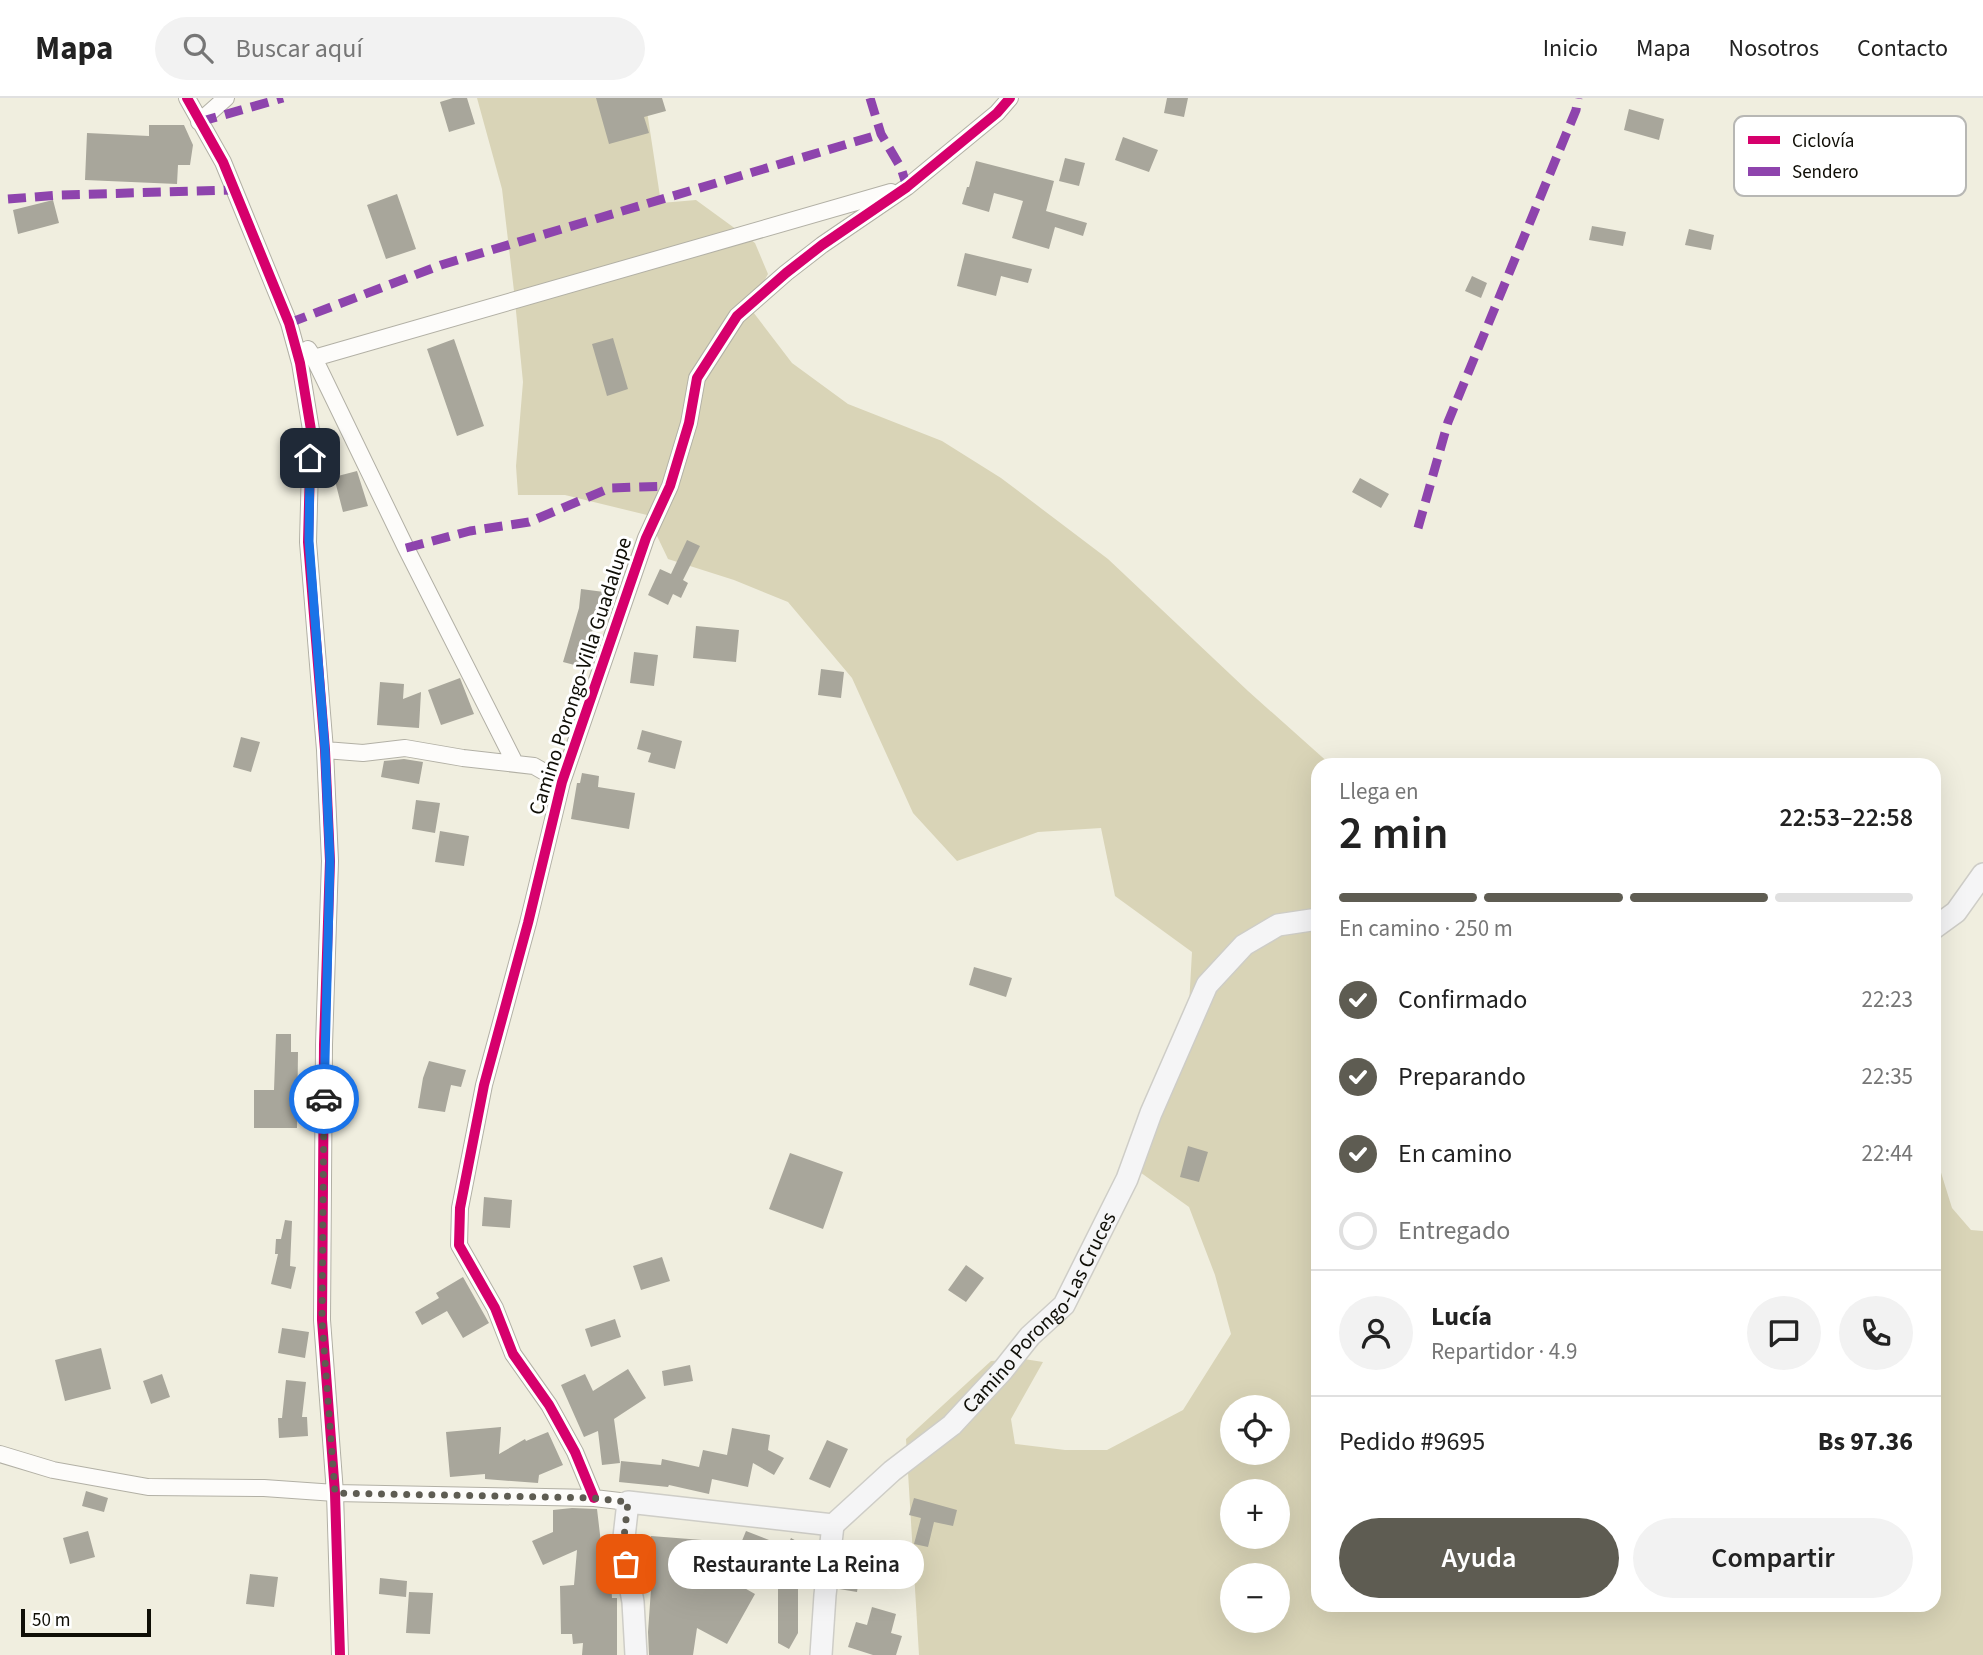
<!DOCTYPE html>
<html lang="es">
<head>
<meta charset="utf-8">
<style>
  body { margin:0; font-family:"Source Sans 3",sans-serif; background:#f2f2f2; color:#222; height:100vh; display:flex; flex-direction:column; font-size:26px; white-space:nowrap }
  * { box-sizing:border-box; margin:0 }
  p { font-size:23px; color:#767676 }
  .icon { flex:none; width:38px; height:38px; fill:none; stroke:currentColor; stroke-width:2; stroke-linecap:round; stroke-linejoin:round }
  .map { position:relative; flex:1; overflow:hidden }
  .side { position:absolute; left:1311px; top:660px; width:630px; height:854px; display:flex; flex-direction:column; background:#fff; border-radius:21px; box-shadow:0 7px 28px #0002 }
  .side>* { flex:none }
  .tools { position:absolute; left:1220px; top:1297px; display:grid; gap:14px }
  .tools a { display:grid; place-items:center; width:70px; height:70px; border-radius:50%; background:#fff; box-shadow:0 7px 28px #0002; font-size:35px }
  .scale { position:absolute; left:21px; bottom:18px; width:130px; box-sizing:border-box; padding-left:7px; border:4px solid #0f0e06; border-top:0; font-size:19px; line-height:24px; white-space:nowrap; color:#0f0e06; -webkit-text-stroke:5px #fff; paint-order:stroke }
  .pin { position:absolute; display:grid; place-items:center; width:60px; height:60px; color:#fff; margin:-30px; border-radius:14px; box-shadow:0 4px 10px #0006 }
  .courier { position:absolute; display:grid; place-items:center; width:70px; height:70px; margin:-35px; border:5px solid #1a73e8; border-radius:50%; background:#fff; color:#222; box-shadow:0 2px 9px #0007 }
  .bubble { position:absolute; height:49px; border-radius:24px; background:#fff; box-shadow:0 7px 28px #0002; font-size:23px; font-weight:600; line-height:49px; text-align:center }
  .head em { font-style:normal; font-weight:600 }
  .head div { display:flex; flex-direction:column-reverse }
  .head { display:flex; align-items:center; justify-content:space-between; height:119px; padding:0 28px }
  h1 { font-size:46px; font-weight:600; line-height:52px }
  .bar { display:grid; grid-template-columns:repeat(4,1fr); gap:10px 7px; align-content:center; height:84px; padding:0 28px }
  .bar i { height:9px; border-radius:5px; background:#e0e0e0 }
  .bar .selected { background:#5e5c52 }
  .bar p { grid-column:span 4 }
  .line { display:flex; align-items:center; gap:18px; padding:0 28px; border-top:2px solid #e0e0e0 }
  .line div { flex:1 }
  .round { display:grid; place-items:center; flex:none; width:74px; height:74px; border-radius:37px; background:#f2f2f2 }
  ol { padding:0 28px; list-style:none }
  li { display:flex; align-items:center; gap:21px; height:77px }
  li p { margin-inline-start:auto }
  li .icon { padding:7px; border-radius:50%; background:#5e5c52; color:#fff; stroke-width:4 }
  li:last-child { color:#767676 }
  li i { width:38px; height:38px; border:4px solid #e0e0e0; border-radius:50% }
  .cta { display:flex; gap:14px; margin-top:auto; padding:14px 28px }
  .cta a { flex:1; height:80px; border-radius:42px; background:#5e5c52; color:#fff; font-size:28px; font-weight:600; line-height:80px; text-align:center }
  .cta a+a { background:#f2f2f2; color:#222 }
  header { display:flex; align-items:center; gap:42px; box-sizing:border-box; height:98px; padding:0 35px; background:#fff; border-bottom:2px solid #e0e0e0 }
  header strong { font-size:33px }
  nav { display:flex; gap:38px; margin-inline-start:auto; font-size:24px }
  .search { width:490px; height:63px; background:#f2f2f2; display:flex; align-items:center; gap:18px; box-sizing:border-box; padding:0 24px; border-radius:38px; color:#767676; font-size:26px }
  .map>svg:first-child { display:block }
  .forest { fill:#d9d4b7; fill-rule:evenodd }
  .building { fill:#a8a69b }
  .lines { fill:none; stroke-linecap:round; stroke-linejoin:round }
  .minor-casing { stroke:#b2b0a5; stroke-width:18 }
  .major-casing { stroke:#cecdc7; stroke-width:24 }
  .minor { stroke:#fdfcfa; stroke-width:16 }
  .major { stroke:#f5f5f6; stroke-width:21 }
  .quiet { stroke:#8e44ad; stroke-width:9; stroke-dasharray:18 9; stroke-linecap:butt }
  .cycleway-casing { stroke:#fff; stroke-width:15 }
  .cycleway { stroke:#d6006c; stroke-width:10 }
  .done { stroke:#5e5c52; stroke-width:7; stroke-dasharray:0 12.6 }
  .route { stroke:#1a73e8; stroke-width:9 }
  .labels { text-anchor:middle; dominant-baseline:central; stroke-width:6; stroke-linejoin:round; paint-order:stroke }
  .street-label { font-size:21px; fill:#0f0e06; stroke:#fff }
  .key { fill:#fff; stroke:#b7b7b4; stroke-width:2 }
  .key-label { font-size:19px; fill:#0f0e06 }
</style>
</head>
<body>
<header>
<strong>Mapa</strong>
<div class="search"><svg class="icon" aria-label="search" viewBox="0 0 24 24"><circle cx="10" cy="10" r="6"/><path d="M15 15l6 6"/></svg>Buscar aquí</div>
<nav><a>Inicio</a><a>Mapa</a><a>Nosotros</a><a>Contacto</a></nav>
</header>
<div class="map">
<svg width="1983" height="1557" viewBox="0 0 1983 1557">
  <rect width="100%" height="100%" fill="#f0eedf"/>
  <path class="forest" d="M477 0H645L661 105 696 102 755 145 768 176 750 210 792 265 848 306 942 343 1001 380 1108 461 1248 593 1331 667H1318V1507H1934V1052L1952 1110 1971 1132 1983 1133V1557H919L906 1341 991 1263 1024 1261 1043 1264 1011 1321 1015 1346 1065 1352H1107L1183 1312 1231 1236 1215 1177 1189 1109 1137 1072 1186 961 1192 854 1115 798 1101 730 1038 734 957 763 913 715 852 580 788 504 734 482 668 461 647 417 565 397H518L516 368 523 284 514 193 502 91ZM1232 1309H1278V1354H1232ZM1232 1393H1278V1438H1232ZM1232 1477H1278V1522H1232Z"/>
  <path class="building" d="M453 0H467L475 26 449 34 440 4Z
    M596 0H662L666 13 644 19 649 35 609 46Z
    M1167 0H1188L1184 19 1164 15Z
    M1629 11 1664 21 1659 42 1624 32Z
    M149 27H184L193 47 190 67H178L177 86 85 82 87 35 149 38Z
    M1123 39 1158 52 1149 74 1115 62Z
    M1065 60 1085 65 1079 88 1059 83Z
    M976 63 1054 83 1046 113 1087 125 1083 138 1055 129 1049 151 1012 140 1023 103 994 95 989 114 962 106 967 89H969Z
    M397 96 416 151 386 161 367 107Z
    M53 102 59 125 18 136 13 112Z
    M1592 128 1626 134 1623 148 1589 142Z
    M1689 131 1714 137 1711 152 1685 147Z
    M965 155 1032 171 1028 185 1001 178 996 198 957 188Z
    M1472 178 1487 185 1481 200 1465 193Z
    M613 240 628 291 607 298 592 246Z
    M454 241 484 328 457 338 427 251Z
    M357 373 368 408 343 414 334 379Z
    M1360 380 1389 396 1381 410 1352 394Z
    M687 442 700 448 683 482 688 485 681 500 673 496 668 507 648 497 660 471 671 476Z
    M581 491 604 494 602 511 599 510 582 569 563 564 579 510Z
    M696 528 739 532 736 564 693 560Z
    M634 554 658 557 654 588 630 585Z
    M821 571 844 574 841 600 818 597Z
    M460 580 474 616 441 627 428 592Z
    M380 584 404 586 403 601 421 594 419 630 377 627Z
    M642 632 682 643 675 671 648 664 651 655 637 651Z
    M241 639 260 644 251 674 233 669Z
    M404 661 423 664 419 686 381 679 384 663Z
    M582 675 599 678 598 689 635 695 629 731 571 721 577 685H580Z
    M416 702 440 705 435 735 412 731Z
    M440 733 469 738 464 768 435 764Z
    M974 869 1012 880 1006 899 969 887Z
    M276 936H291V954H298L297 1030H254V992H274Z
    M429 963 466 972 461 989 451 987 445 1014 418 1010 423 980Z
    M1188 1048 1208 1054 1199 1084 1180 1079Z
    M790 1055 843 1074 823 1131 769 1111Z
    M484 1099 512 1102 510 1130 482 1128Z
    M285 1122 292 1123 290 1168 296 1169 291 1191 271 1186 278 1156H275L276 1141H281Z
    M662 1159 670 1183 641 1192 633 1168Z
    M966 1167 984 1180 966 1204 948 1192Z
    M463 1179 489 1225 463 1240 447 1213 422 1227 415 1214 439 1200 436 1195Z
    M615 1221 621 1239 591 1249 585 1231Z
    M282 1230 309 1234 305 1260 278 1255Z
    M101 1250 111 1291 65 1303 55 1262Z
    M690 1267 693 1283 664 1288 662 1273Z
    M628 1271 646 1300 614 1321 620 1365 602 1367 598 1333 584 1339 561 1287 585 1276 593 1293Z
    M162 1276 170 1299 151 1306 143 1283Z
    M286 1282 306 1284 302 1319H307L308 1338 279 1340 278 1320H282Z
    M501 1329 499 1356 525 1341 526 1343 548 1334 563 1367 539 1377 538 1385 485 1381V1376L450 1379 446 1334Z
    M732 1330 770 1337 768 1352 784 1360 774 1377 753 1365 748 1389 712 1381 709 1396 669 1387 668 1389 619 1384 621 1363 661 1367 662 1361 699 1369 703 1352 727 1357Z
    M827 1342 848 1351 830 1390 809 1381Z
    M86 1393 108 1400 104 1414 82 1408Z
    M914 1400 957 1412 953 1428 934 1424 928 1449 914 1446 921 1420 909 1417Z
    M572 1410 597 1411 601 1445 610 1446 611 1457 609 1485H611L612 1500H617V1557H582L583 1545 573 1546 572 1536H561L560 1488 574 1487 577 1452 543 1467 532 1443 553 1434V1412Z
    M88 1433 95 1459 70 1466 63 1440Z
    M746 1433 787 1449 791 1440 811 1451 800 1473 778 1465V1454L774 1463 739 1450Z
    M651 1438 702 1442 700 1469 719 1470 718 1475 755 1496 727 1546 697 1530 693 1557H649L648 1534 652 1477H648Z
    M842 1466 861 1469 857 1494 839 1491Z
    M250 1476 278 1479 274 1509 246 1506Z
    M778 1476 798 1477V1535L789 1551 778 1545Z
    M380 1480 407 1483 406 1499 379 1496Z
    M409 1494 433 1495 430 1536 406 1535Z
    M872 1509 896 1516 891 1535 902 1538 896 1557H873L848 1549 856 1524 867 1527Z"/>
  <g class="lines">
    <defs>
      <path id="minor" d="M187 0 223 64 289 225 300 265 311 332 308 444 325 652 330 763 324 947 322 1222 335 1395 340 1557
        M199 24 226 0
        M308 251 314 260 406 450 515 665
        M314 260 891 94
        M325 652 363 655 405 650 463 660 534 668 562 684
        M0 1356 53 1372 148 1389 264 1390 335 1395 594 1400 628 1404
        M594 1400 575 1354 549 1307 513 1256 495 1210 459 1147 460 1110 484 987 528 825 562 684 646 440 670 388 689 325 697 280 737 218 786 175 822 147 907 89 997 15 1010 0"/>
      <g id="major">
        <path d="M1934 830 1956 814 1983 776"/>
        <path id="s1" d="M636 1557 633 1504 623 1448 628 1404 833 1427 892 1373 952 1327 1003 1272 1030 1238 1064 1207 1127 1081 1151 1015 1207 887 1244 847 1278 827 1318 821"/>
        <path d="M821 1557 825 1497 833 1427"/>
      </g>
    </defs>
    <use href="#minor" class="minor-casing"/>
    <use href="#major" class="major-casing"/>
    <use href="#minor" class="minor"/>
    <use href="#major" class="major"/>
    <path class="quiet" d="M870 0 881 36 901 70 907 89
      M199 24 283 0
      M8 101 60 97 233 92
      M289 225 441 167 881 36
      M1418 430 1448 324 1576 12 1578 0
      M406 450 470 433 529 424 610 390 670 388"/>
    <defs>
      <path id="cycleway" d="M187 0 223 64 289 225 300 265 311 332 308 444 325 652 330 763 324 947 322 1222 335 1395 340 1557
        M594 1400 575 1354 549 1307 513 1256 495 1210 459 1147 460 1110 484 987 528 825 562 684 646 440 670 388 689 325 697 280 737 218 786 175 822 147 907 89 997 15 1010 0"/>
    </defs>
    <use href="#cycleway" class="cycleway-casing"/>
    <use href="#cycleway" class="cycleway"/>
  </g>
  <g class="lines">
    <path class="done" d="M324 1001 322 1222 335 1395 594 1400 628 1404 623 1448 626 1466"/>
    <path class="route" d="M310 360 309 443 325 652 330 763 324 1001"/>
  </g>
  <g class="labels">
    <g class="street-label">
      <text transform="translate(580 578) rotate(-72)">Camino Porongo-Villa Guadalupe</text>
      <text stroke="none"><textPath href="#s1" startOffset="660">Camino Porongo-Las Cruces</textPath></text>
    </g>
  </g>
  <rect x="1734" y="18" width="232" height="80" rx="10" class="key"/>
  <rect x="1748" y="38" width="32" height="8" fill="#d6006c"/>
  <rect x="1748" y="69" width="32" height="9" fill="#8e44ad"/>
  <g class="key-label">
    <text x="1792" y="49">Ciclovía</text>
    <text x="1792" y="80">Sendero</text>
  </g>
</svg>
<div class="tools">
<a><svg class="icon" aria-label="locate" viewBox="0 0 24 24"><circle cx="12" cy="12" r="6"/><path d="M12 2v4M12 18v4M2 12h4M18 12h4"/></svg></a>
<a>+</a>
<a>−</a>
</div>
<div class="scale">50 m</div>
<div class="pin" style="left:626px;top:1466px;background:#ea580c"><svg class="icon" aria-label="bag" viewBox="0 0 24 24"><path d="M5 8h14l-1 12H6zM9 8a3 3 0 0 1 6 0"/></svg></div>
<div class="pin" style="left:310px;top:360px;background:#1f2937"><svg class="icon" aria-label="home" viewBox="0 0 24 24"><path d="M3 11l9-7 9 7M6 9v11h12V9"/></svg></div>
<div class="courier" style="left:324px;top:1001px"><svg class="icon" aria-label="car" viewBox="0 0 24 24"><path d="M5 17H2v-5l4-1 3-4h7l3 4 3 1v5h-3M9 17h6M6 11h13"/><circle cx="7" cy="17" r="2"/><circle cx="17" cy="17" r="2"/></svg></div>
<div class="bubble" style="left:668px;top:1442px;width:256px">Restaurante La Reina</div>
<section class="side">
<div class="head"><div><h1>2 min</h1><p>Llega en</p></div><em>22:53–22:58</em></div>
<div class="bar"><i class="selected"></i><i class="selected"></i><i class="selected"></i><i></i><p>En camino · 250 m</p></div>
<ol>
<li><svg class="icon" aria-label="check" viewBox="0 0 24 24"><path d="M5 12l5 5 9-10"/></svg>Confirmado<p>22:23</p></li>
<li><svg class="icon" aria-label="check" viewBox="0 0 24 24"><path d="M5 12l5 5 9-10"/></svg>Preparando<p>22:35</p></li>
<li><svg class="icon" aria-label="check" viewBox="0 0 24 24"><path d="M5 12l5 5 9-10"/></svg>En camino<p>22:44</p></li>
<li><i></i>Entregado</li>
</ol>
<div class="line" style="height:126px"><a class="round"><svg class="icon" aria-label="person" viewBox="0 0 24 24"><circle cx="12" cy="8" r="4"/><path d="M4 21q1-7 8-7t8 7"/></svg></a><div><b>Lucía</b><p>Repartidor · 4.9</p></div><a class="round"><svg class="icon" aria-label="chat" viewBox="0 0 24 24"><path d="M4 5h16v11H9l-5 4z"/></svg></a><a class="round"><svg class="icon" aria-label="phone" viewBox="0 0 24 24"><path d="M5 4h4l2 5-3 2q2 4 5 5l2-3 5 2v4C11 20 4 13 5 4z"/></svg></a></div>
<div class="line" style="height:91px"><div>Pedido #9695</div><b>Bs 97.36</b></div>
<div class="cta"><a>Ayuda</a><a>Compartir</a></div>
</section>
</div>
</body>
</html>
